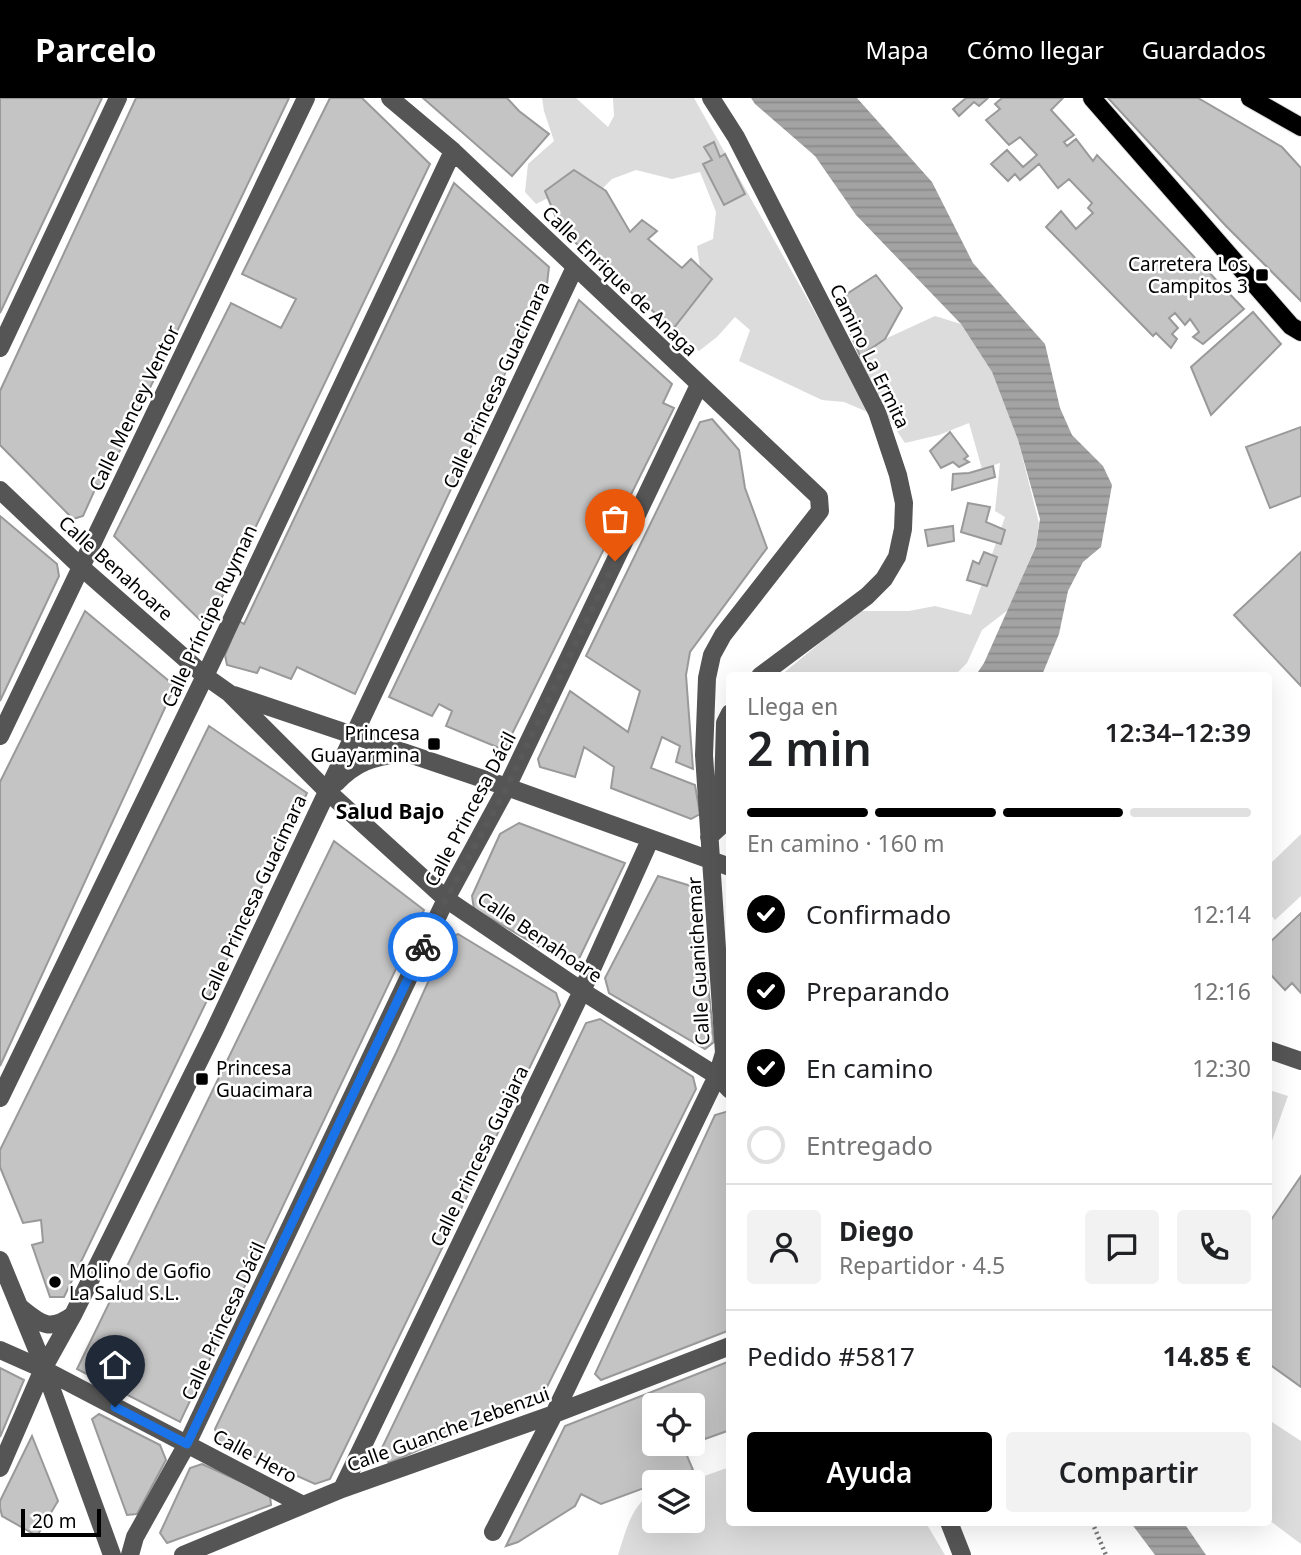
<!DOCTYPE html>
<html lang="es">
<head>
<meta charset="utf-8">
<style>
  body { margin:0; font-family:"Noto Sans",sans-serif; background:#f2f2f2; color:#202124; height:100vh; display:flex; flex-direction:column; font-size:26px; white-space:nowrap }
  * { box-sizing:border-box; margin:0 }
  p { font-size:23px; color:#757577 }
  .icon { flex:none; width:38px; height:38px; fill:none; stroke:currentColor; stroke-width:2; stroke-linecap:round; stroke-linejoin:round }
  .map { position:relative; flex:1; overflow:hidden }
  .side { position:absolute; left:726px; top:574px; width:546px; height:854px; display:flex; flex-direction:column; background:#fff; border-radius:7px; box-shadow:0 7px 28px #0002 }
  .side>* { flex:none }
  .tools { position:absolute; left:642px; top:1295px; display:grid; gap:14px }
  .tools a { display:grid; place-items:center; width:63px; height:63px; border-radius:7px; background:#fff; box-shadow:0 7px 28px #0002; font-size:35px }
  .scale { position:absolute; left:21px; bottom:18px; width:80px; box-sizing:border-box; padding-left:7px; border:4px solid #000; border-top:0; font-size:19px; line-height:24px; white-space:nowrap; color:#000; -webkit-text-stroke:5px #fff; paint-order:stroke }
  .pin { position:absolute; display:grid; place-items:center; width:60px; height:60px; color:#fff; margin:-72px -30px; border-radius:50% 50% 50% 0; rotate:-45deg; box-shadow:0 0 7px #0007 }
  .pin .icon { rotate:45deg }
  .courier { position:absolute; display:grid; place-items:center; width:70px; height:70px; margin:-35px; border:5px solid #1a73e8; border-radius:50%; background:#fff; color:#222; box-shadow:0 2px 9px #0007 }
  .headline em { font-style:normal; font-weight:600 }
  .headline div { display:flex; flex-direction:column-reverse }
  .headline { display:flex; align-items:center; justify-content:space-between; height:119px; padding:0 21px }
  h1 { font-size:46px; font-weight:600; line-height:52px }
  .bar { display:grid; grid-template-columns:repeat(4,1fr); gap:10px 7px; align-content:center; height:84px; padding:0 21px }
  .bar i { height:9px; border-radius:5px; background:#e0e0e0 }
  .bar .active { background:#000 }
  .bar p { grid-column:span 4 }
  .line { display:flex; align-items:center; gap:18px; padding:0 21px; border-top:2px solid #e0e0e0 }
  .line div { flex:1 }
  .round { display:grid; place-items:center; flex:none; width:74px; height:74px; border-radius:7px; background:#f2f2f2 }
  ol { padding:0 21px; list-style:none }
  li { display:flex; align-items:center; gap:21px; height:77px }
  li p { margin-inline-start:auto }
  li .icon { padding:7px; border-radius:50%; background:#000; color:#fff; stroke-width:4 }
  li:last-child { color:#757577 }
  li i { width:38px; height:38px; border:4px solid #e0e0e0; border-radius:50% }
  .action { display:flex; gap:14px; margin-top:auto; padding:14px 21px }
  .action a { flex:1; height:80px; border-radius:7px; background:#000; color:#fff; font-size:28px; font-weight:600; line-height:80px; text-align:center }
  .action a+a { background:#f2f2f2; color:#202124 }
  header { display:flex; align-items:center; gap:42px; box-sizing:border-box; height:98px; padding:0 35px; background:#000; color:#fff }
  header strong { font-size:33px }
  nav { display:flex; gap:38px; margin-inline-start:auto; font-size:24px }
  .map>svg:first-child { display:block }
  .green { fill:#dcdcdc }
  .water { fill:url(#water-rules) }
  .building { fill:#c4c4c4; stroke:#999; stroke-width:2 }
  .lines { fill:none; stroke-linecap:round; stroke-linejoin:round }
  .major-casing { stroke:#dbdbdb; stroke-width:20 }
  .path { stroke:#777; stroke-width:4.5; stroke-dasharray:2 3.5; stroke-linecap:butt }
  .minor { stroke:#555; stroke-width:18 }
  .major { stroke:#000; stroke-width:18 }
  .done { stroke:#595959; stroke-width:7; stroke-dasharray:0 12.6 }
  .route { stroke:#1a73e8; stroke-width:9 }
  .poi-dot { fill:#000; stroke:#fff; stroke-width:2.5 }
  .labels { text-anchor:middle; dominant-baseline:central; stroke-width:5; stroke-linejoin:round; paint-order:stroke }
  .poi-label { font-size:19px; fill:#000; stroke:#fff; text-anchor:end }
  .street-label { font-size:19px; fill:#000; stroke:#fff }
  .neighbourhood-label { font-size:21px; font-weight:bold; fill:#000; stroke:#fff }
</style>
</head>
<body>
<header>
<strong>Parcelo</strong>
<nav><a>Mapa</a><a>Cómo llegar</a><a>Guardados</a></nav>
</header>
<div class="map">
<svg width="1301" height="1457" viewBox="0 0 1301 1457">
  <defs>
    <pattern id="water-rules" width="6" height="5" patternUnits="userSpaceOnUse" patternTransform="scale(1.75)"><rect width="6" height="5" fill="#a3a3a3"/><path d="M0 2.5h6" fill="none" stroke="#8b8b8b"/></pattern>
  </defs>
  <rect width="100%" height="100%" fill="#fff"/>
  <path class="green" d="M542 0H576L608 29 614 18 613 0H694L839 257 860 258 885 241 935 218 961 226 992 274 1018 342 1039 425 1036 447 1008 512 982 532 967 565 955 577H781L859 513H909L935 508 971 517 1005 419 995 413 1000 365 982 371 969 325 939 337 905 345 891 324 844 304 822 302 739 263 750 232 735 219 717 239 699 253 673 231 700 170 697 148 713 141 716 114 700 74 672 81 636 72 612 81 602 91 548 100 536 106 525 94 528 66 554 43 544 13Z
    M1301 736V798L1275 822 1269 815V767Z
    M1269 992 1288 998 1269 1051Z
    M1269 1322 1301 1343V1446L1269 1422Z
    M730 1369V1424L926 1425 945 1457H618C625 1436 632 1403 654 1396V1423H693V1384H687Z"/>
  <path class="water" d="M751 0H857L932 84 973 165 1045 246 1060 310 1072 337 1103 368 1112 387 1101 449 1083 464 1068 493 1059 536 1042 577H976L984 565 1036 448 1040 421 1018 342 992 274 961 226 856 117 815 58 755 6Z
    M1131 1425H1184L1206 1457H1155Z"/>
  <path class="building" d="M0 0H102L0 215Z
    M136 0H289L101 392 97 387 83 418 73 421 0 347V293Z
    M330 0H362L430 66 210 524 203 525 114 438 231 205 281 230 296 201 242 176Z
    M423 0H507L519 13 549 36 512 78Z
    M966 0H988L979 8 974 4 959 18 953 11Z
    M1002 0H1063L1051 12 1074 37 1064 44 1067 48 1076 41 1093 63 1097 57 1244 211 1203 246 1193 239 1199 234 1190 221 1185 227 1175 215 1169 220 1178 230 1172 236 1177 241 1171 250 1156 235 1153 238 1046 129 1061 113 1076 131 1093 115 1088 110 1092 105 1069 81 1058 90 1039 66 1020 82 1015 76 1008 83 991 66 1007 52 1023 69 1037 57 1020 39 1009 47 986 22 1000 11 995 6Z
    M1108 0H1198L1282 49 1301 70V203L1226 128Z
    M714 44 720 59 725 56 745 96 724 107 703 66 712 62 704 49Z
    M574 72 606 93 630 134 642 122 657 133 648 141 682 170 691 161 712 181 673 231 561 132 545 93Z
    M454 85 549 169 547 186 355 596 297 569 291 581 260 569 257 575 227 567 225 557 239 523 244 526Z
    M876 177 902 210 885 241 860 258 836 203Z
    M579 202 672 286 663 305 674 310 504 652 446 628 452 613 439 606 432 618 389 599Z
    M1253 214 1281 246 1211 317 1191 269Z
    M712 321 739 352 745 390 767 450 690 554 686 577 693 671 676 664 680 648 662 639 651 670 695 687 700 716 691 721 611 690 614 669 584 649 575 679 540 669 538 661 570 593 628 634 640 593 586 558 700 324Z
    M1301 329V398L1270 410 1246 349Z
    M950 334 968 358 964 361 969 364 959 369 953 364 941 370 930 353Z
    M993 368 995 379 952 392 953 376 969 375Z
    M968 405 990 409 986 424 1005 432 1001 446 961 434Z
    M0 418 57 466 59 478 0 603Z
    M953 428 954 443 928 448 925 432Z
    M984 454 997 459 987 488 967 482 973 463 979 466Z
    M1301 454V588L1234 517Z
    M85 513 175 588 0 968V684Z
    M209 628 307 695 64 1199H50L32 1147 43 1144 41 1122 23 1125 0 1069V1052Z
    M519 725 625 765 575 869 474 811 472 798 500 736Z
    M334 743 424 812 180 1324 77 1271Z
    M658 778 698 790 714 944 705 951 609 895 605 880Z
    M1301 815V895L1292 885 1285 892 1269 875V845Z
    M458 836 556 895 560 907 330 1381 315 1386 219 1343 215 1331 396 955 448 840Z
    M600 921 693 979 696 991 543 1297 389 1365 380 1354 586 925Z
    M729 1013 730 1232 601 1282 595 1276 715 1017Z
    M1301 1078V1289L1269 1266V1125Z
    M730 1263V1332L705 1341 695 1318 693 1319V1307H654V1346H682L693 1372 601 1406 581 1396 575 1408 518 1444 506 1448 565 1328Z
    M0 1270 24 1282 0 1339Z
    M99 1316 160 1347 166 1362 137 1416 127 1417 92 1321Z
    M32 1338 58 1403 37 1438 2 1418 0 1410V1403Z
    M202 1366 270 1397 271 1407 167 1445 160 1435 190 1370Z"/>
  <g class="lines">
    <defs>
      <path id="major" d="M1092 0 1291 228 1301 234
        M1250 0 1301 29"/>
    </defs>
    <use href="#major" class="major-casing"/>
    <path class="path" d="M1092 1424 1106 1457"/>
    <path class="minor" d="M390 0 453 53 819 399 820 413 723 537 712 557 707 580 704 657 724 955 717 978 554 1316 493 1434
      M711 0 736 39 877 314 898 377 904 405 903 431 897 459 884 481 867 498 760 578
      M0 250 118 0
      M0 392 81 469 205 578 229 595 327 693 446 801 582 893 717 978 730 992
      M234 597 507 689 730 769
      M0 638 306 0
      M336 685C357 663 372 660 401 655
      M709 739 722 727 725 625 730 615
      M1269 952 1301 963
      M0 1000 205 578 453 53
      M0 1162 40 1259 112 1457
      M21 1210C41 1226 49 1234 73 1217
      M0 1252 43 1271 303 1407
      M0 1370 43 1271 73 1217 214 933 575 169
      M342 1391 582 893 650 742
      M949 1424 962 1457
      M130 1457 135 1439 187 1346 446 801 507 689 699 287
      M183 1457 342 1391 554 1316 730 1248"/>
    <use href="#major" class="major"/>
  </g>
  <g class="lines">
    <path class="done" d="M423 849 446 801 507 689 615 463"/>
    <path class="route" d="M115 1309 187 1346 423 849"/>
  </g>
  <g class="poi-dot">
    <rect x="1255" y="170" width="14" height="14" rx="3.5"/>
    <rect x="427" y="639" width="14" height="14" rx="3.5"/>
    <rect x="195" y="974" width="14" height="14" rx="3.5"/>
    <circle cx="55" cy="1184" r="7"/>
  </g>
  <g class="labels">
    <g class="poi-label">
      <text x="1248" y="166">Carretera Los<tspan x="1248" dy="22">Campitos 3</tspan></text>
      <text x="420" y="635">Princesa<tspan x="420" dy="22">Guayarmina</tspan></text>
      <text x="216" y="970" text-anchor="start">Princesa<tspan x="216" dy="22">Guacimara</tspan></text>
      <text x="69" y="1173" text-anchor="start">Molino de Gofio<tspan x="69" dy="22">La Salud S.L.</tspan></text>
    </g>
    <g class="street-label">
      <text transform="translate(620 183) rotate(44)">Calle Enrique de Anaga</text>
      <text transform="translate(870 258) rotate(64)">Camino La Ermita</text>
      <text transform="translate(496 287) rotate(-65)">Calle Princesa Guacimara</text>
      <text transform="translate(134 310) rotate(-64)">Calle Mencey Ventor</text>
      <text transform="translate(116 470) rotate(42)">Calle Benahoare</text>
      <text transform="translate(209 518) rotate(-65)">Calle Príncipe Ruyman</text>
      <text transform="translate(470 711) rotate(-62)">Calle Princesa Dácil</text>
      <text transform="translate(253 800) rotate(-65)">Calle Princesa Guacimara</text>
      <text transform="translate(540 839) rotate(34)">Calle Benahoare</text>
      <text transform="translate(698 863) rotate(-93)">Calle Guanichemar</text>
      <text transform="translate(479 1058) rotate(-64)">Calle Princesa Guajara</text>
      <text transform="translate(223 1223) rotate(-65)">Calle Princesa Dácil</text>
      <text transform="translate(448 1331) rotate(-20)">Calle Guanche Zebenzui</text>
      <text transform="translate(255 1358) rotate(28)">Calle Hero</text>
    </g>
    <g class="neighbourhood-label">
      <text x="390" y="713">Salud Bajo</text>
    </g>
  </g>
</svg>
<div class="tools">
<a><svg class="icon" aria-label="locate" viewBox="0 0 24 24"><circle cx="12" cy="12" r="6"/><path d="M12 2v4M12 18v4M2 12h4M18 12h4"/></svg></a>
<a><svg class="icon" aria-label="layers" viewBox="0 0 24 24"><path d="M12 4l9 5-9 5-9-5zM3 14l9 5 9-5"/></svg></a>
</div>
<div class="scale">20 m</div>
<div class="pin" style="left:615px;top:463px;background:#ea580c"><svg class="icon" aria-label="bag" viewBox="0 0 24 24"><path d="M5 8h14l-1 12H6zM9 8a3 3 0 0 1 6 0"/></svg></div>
<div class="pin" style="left:115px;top:1309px;background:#1f2937"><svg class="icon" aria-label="home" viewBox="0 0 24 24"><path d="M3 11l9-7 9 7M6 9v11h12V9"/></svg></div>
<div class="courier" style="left:423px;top:849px"><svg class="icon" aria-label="bike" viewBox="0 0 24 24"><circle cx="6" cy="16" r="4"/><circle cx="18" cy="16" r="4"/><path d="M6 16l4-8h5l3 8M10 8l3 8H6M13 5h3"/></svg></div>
<section class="side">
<div class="headline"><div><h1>2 min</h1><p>Llega en</p></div><em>12:34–12:39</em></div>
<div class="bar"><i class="active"></i><i class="active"></i><i class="active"></i><i></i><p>En camino · 160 m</p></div>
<ol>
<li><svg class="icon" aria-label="check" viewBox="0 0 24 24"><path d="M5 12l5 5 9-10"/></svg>Confirmado<p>12:14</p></li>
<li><svg class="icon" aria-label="check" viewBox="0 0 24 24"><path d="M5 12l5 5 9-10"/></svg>Preparando<p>12:16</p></li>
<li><svg class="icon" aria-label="check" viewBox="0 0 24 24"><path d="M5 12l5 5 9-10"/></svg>En camino<p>12:30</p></li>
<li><i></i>Entregado</li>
</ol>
<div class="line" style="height:126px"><a class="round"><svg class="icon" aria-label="person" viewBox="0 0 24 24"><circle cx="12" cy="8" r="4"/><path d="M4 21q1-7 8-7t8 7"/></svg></a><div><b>Diego</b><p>Repartidor · 4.5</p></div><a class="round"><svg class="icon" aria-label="chat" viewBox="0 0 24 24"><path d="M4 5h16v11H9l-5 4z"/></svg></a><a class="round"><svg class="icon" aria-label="phone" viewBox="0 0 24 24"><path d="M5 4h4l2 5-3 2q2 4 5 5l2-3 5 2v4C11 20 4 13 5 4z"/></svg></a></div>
<div class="line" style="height:91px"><div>Pedido #5817</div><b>14.85 €</b></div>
<div class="action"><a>Ayuda</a><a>Compartir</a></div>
</section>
</div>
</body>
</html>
